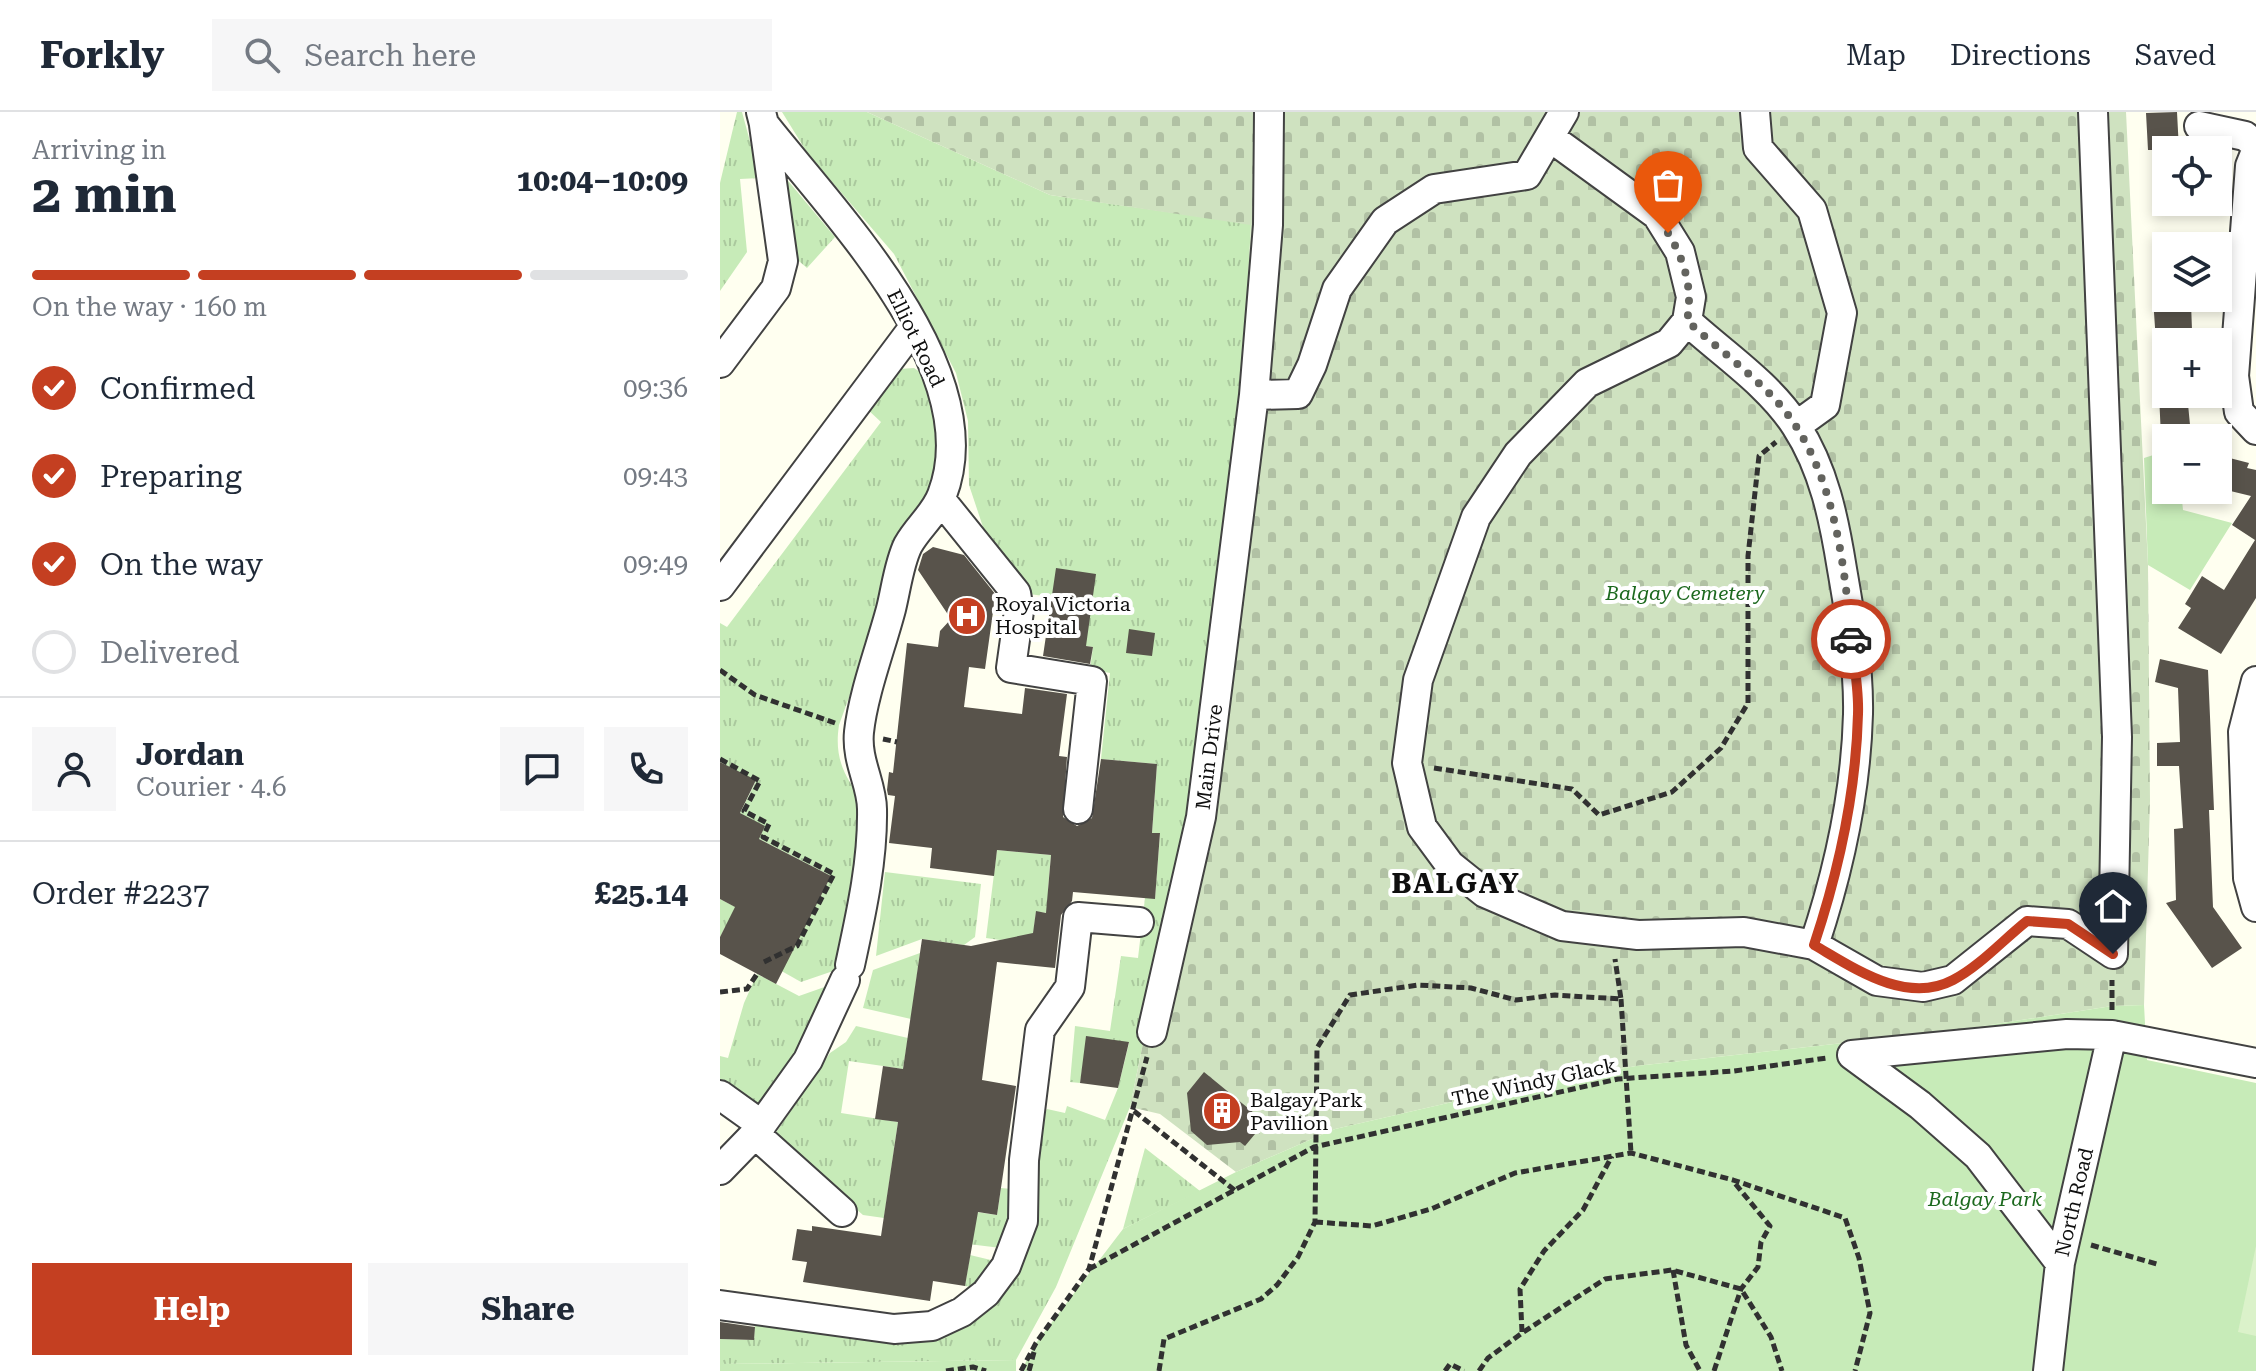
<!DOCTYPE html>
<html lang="en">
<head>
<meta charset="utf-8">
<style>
  body { margin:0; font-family:"Roboto Serif",serif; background:#f6f6f7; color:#1f2937; height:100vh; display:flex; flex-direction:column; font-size:30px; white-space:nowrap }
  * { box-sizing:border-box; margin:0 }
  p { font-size:26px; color:#747a83 }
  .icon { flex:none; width:44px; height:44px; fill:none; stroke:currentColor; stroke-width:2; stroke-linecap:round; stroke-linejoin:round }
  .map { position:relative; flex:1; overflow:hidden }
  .drawer { display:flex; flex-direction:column; background:#fff; width:720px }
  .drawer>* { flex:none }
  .tools { position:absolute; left:1432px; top:24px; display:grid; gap:16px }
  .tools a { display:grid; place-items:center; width:80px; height:80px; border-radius:0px; background:#fff; box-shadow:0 4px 12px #0003; font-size:40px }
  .pin { position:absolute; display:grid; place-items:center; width:68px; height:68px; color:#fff; margin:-82px -34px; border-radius:50% 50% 50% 0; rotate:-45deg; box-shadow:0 0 8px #0007 }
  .pin .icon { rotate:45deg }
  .courier { position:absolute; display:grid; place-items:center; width:80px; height:80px; margin:-40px; border:6px solid #c43f21; border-radius:50%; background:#fff; color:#222; box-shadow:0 2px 10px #0007 }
  .headline em { font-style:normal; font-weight:700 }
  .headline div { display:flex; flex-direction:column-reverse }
  .headline { display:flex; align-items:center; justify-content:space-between; height:136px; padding:0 32px }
  h1 { font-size:52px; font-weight:700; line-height:60px }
  .bar { display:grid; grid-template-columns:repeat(4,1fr); gap:12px 8px; align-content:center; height:96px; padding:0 32px }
  .bar i { height:10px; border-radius:6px; background:#e0e1e3 }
  .bar .on { background:#c43f21 }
  .bar p { grid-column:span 4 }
  .line { display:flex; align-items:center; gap:20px; padding:0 32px; border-top:2px solid #e0e1e3 }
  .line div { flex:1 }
  .round { display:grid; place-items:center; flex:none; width:84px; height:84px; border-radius:0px; background:#f6f6f7 }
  ol { padding:0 32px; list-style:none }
  li { display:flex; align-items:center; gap:24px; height:88px }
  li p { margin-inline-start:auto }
  li .icon { padding:8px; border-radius:50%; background:#c43f21; color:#fff; stroke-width:4 }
  li:last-child { color:#747a83 }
  li i { width:44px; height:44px; border:4px solid #e0e1e3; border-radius:50% }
  .action { display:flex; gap:16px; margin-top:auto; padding:16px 32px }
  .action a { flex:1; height:92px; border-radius:0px; background:#c43f21; color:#fff; font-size:32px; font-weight:700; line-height:92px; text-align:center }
  .action a+a { background:#f6f6f7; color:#1f2937 }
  header { display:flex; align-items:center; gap:48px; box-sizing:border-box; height:112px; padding:0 40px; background:#fff; border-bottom:2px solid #e0e1e3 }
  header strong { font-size:38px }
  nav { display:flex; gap:44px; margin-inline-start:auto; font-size:28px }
  .search { width:560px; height:72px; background:#f6f6f7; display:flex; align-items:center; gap:20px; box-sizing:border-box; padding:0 28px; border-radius:0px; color:#747a83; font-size:30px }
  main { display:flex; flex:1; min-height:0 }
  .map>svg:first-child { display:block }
  .grass { fill:url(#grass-tufts) }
  .cemetery { fill:url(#cemetery-stones) }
  .park { fill:#c7ebb8 }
  .pitch { fill:#dbf2ca }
  .building { fill:#58534b }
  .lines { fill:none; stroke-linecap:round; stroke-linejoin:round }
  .minor-casing { stroke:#424242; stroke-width:32 }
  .path { stroke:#313131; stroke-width:5; stroke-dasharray:8 4; stroke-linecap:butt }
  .minor { stroke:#fff; stroke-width:28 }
  .path-bridge { stroke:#313131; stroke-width:5; stroke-dasharray:8 4; stroke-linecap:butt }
  .done { stroke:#63635e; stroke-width:8; stroke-dasharray:0 14.4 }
  .route { stroke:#c43f21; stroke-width:10 }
  .labels { text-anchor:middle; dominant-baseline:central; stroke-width:8; stroke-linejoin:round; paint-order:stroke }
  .street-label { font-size:20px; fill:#0f0f0f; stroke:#fff }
  .park-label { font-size:20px; font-style:italic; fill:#1c691e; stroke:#fff }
  .poi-label { font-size:20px; fill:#0f0f0f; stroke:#fff; text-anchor:start }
  .district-label { font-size:28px; font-weight:bold; letter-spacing:2px; fill:#0f0f0f; stroke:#fff }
</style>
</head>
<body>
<header>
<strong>Forkly</strong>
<div class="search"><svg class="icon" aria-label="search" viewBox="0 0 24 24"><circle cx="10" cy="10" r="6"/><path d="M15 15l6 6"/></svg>Search here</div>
<nav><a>Map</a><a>Directions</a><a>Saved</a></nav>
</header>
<main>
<section class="drawer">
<div class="headline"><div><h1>2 min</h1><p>Arriving in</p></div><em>10:04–10:09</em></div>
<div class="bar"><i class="on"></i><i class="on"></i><i class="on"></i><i></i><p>On the way · 160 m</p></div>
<ol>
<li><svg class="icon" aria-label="check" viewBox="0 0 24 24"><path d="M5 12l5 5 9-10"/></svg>Confirmed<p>09:36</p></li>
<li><svg class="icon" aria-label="check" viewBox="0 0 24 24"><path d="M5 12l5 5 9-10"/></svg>Preparing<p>09:43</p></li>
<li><svg class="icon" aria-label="check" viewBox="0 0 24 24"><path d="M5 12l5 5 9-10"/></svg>On the way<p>09:49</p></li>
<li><i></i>Delivered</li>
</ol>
<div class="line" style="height:144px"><a class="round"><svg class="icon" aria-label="person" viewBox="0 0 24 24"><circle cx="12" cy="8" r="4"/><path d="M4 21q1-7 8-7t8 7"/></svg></a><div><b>Jordan</b><p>Courier · 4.6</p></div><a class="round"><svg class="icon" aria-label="chat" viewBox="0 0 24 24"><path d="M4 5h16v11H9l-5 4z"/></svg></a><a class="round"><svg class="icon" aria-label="phone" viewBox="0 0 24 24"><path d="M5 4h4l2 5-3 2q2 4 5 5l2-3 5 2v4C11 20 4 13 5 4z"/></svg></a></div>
<div class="line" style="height:104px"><div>Order #2237</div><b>£25.14</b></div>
<div class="action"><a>Help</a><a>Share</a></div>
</section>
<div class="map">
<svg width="1536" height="1259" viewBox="0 0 1536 1259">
  <defs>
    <pattern id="grass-tufts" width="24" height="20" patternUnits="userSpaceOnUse" patternTransform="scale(2)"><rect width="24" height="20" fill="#c7ebb8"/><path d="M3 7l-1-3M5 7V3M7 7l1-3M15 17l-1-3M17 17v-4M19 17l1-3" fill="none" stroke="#aac89d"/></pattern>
    <pattern id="cemetery-stones" width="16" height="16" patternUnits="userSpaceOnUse" patternTransform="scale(2)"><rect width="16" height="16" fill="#cfe2c0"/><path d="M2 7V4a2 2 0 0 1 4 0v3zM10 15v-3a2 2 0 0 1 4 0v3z" fill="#b1c1a4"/></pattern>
  </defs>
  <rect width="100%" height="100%" fill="#fffff0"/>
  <path class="grass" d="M17 0H22L40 66 20 67 27 140 0 179V71Z
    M62 0H147L330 83 531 112 522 282 465 726 410 995 336 1175 296 1248 0 1252V1227L34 1228 35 1206 162 1229 292 1165 319 1009 327 997 345 1001 347 994 385 1008 398 976 409 931 367 925 360 971 350 970 355 914 390 919 401 844 418 846 425 786H435L440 722 432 721 437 652 381 647 390 561 370 557 373 535 366 534 332 485 309 482 265 421 249 373 248 309 236 261 174 142 88 42Z
    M64 64 115 125 87 156 73 144Z
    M194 256 209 266 224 321 218 360 169 475 119 613C114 646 124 665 145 691L119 857 81 870 19 835 5 815 0 825V787L78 827 111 764 39 727 20 701 36 669 0 650V511L7 515 161 310 147 297 179 257Z
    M277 738 331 743 328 777 340 802 316 800 313 824 280 828 266 826Z
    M165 760 261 772 255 825 244 833 202 827 156 844Z
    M200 841 191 907 143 896 153 858Z
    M37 862 79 884 113 872 65 967 43 995H33L0 973V944L8 946 24 891Z
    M136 914 188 926 183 957 129 949 121 1001 178 1010 164 1106 143 1103 53 1025 110 941 126 930Z
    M425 1036 480 1079 403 1117Z
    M281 1076 292 1077 291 1111 281 1136 240 1131 221 1095 277 1103Z
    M250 1143 275 1149 256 1176 245 1174Z"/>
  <path class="cemetery" d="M147 0H1406L1428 453 1430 689 1424 893 1392 894 1231 919 916 954 793 976 615 1017 516 1060 440 1002 410 995 465 726 522 282 531 113 330 83Z"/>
  <path class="park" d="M1446 339V378H1461L1463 398 1512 411 1470 478 1428 453 1424 346Z
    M1424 893 1427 948 1536 971V1259H301L316 1231 403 1117 516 1060 615 1017 793 976 916 954 1231 919 1392 894Z
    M296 1248V1259H0V1252Z"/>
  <path class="pitch" d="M1536 1134V1224L1518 1220Z"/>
  <path class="building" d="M1457 0 1459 38H1428L1426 1Z
    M1433 186H1461V192L1471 191 1472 218H1465L1466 230H1436Z
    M1439 282H1467L1471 323 1441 325Z
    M1498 343 1529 351 1527 356 1536 358V486L1501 542 1458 516 1471 496 1465 492 1482 464 1504 478 1535 428 1512 413 1531 384 1498 376Z
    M213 435 244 443 280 488 281 494 273 500 265 557 249 555 244 595 302 602 305 576 347 582 339 644 347 645 343 705 357 714 372 706 381 647 437 652 432 721H440L435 787 353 780 352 789 341 803 335 856 277 850 262 968 296 974 277 1103 258 1100 245 1174 213 1169 210 1189 83 1170 87 1150 72 1148 77 1117 92 1119V1114L161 1124 178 1010 155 1007 163 954 183 957 202 827 251 834 313 821 316 799 326 801 331 743 277 738 274 764 210 756 212 736 169 731 175 684 168 683 167 678 169 660 173 661 187 531 218 535 220 519 231 507 198 458 203 442Z
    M336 456 376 462 366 534 373 535 370 552 323 544Z
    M409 517 435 521 432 544 406 541Z
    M1440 547 1488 558 1494 698H1489L1493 795 1522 836 1492 856 1446 791 1456 788 1454 717 1463 716 1459 654H1437V631L1460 630 1458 576 1435 570Z
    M0 650 36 668 20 701 45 714 39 727 111 764 56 872 0 842V825L15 795 0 787Z
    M366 924 409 930 398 976 360 971Z
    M484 960 545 1010 525 1034 520 1030 487 1033 471 1019 467 981Z
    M0 1210 35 1215 34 1228 0 1227Z"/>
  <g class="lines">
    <defs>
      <path id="minor" d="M41 0 44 12C114 101 270 259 222 383 215 402 198 415 188 433 179 451 176 477 171 497 161 535 143 582 139 620 136 649 152 672 152 697 153 749 141 802 130 853
        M1035 0 1038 36 1092 98 1122 201 1105 293 1076 314
        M1373 0 1397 625 1393 842
        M1479 14 1525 24 1536 33
        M831 26 937 103 960 140 971 185 967 209 949 231 867 271 798 342 756 405 698 568 687 651 702 715 730 753 765 781 842 814 918 823 1024 820 1094 833 1157 869 1203 875 1233 868 1307 809 1348 812 1393 842
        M1536 39 1530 54 1514 264 1519 300 1536 318
        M967 209C1003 242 1049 272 1076 314 1104 357 1114 407 1122 457 1130 503 1139 554 1138 602 1136 681 1119 758 1094 833
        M0 251 56 176 63 149 44 13
        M534 283 578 282 592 253 617 177 665 109 714 77 807 63 844 0
        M221 388 296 481 299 499 291 556 372 569 358 697
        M0 474 194 215
        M1536 569 1523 620 1528 766 1536 795
        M432 920 481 705 534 283 548 113 549 0
        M1132 943 1347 922 1392 923 1536 951
        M1132 943 1200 993 1258 1044 1340 1151
        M0 983 42 1013
        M35 1022 122 1100
        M0 1058 35 1022 88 948 125 868
        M0 1193 174 1217 212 1214 242 1200 266 1181 286 1154 303 1109 304 1048 320 918 350 875 358 805 419 810
        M1328 1259 1340 1151 1392 923"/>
    </defs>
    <use href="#minor" class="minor-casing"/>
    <path class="path" d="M0 558 35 583 115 611
      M163 627 177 630
      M0 647 40 669 24 699 49 712 43 725 114 762 77 834 44 850
      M714 656 852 677 879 703 952 680 1001 636 1028 591V444L1039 344 1056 330
      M0 880 27 877 37 862
      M1392 898V868
      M414 999 517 1080
      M595 1110 652 1114 711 1097 795 1061 911 1041 1013 1068 1125 1106 1139 1146 1150 1201 1135 1259
      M1371 1133 1440 1153
      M369 1157 594 1035 898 967 1014 959 1107 946
      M953 1158 966 1233 980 1259
      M802 1220 800 1177 824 1139 863 1098 892 1044
      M226 1259 253 1255 266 1259
      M301 1259 316 1231 369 1157 427 945
      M309 1259 314 1240
      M439 1259 444 1227 541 1187 557 1173 578 1145 595 1110 597 936 630 883 698 873 751 876 796 888 835 883 901 887 895 847
      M725 1259 730 1252 744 1259
      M759 1259 768 1246 802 1221 885 1167 952 1158 1021 1177 1051 1225 1062 1259
      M994 1259 1021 1177 1038 1155 1041 1130 1050 1114 1013 1069"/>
    <use href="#minor" class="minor"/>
    <path class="path-bridge" d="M901 887 911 1041"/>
  </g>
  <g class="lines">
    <path class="done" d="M948 121C965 149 973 177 967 209 994 233 1024 256 1050 282 1112 344 1124 444 1131 527"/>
    <path class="route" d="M1131 527C1134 552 1139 577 1138 602 1136 681 1119 758 1094 833 1134 856 1186 893 1233 868 1260 854 1284 827 1307 809L1348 812 1393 842"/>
  </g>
  <defs>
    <symbol id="hospital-disc" viewBox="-11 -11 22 22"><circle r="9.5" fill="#c43f21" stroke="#fff"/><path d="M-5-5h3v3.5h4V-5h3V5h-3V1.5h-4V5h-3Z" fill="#fff"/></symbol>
    <symbol id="building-disc" viewBox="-11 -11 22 22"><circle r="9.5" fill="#c43f21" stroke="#fff"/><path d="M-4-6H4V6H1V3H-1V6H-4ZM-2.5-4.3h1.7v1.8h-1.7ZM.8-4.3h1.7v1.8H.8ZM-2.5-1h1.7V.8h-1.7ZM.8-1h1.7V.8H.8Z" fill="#fff"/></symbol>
  </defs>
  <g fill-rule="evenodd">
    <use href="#hospital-disc" x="225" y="482" width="44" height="44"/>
    <use href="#building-disc" x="480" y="977" width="44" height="44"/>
  </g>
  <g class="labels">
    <g class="street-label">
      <text transform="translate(196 226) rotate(64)">Elliot Road</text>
      <text transform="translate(489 645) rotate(-83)">Main Drive</text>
      <text transform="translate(814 970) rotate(-12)">The Windy Glack</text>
      <text transform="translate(1354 1090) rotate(-77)">North Road</text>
    </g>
    <g class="park-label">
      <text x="965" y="481">Balgay Cemetery</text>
      <text x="1265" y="1087">Balgay Park</text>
    </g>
    <g class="poi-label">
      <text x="275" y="492">Royal Victoria<tspan x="275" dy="23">Hospital</tspan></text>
      <text x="530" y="988">Balgay Park<tspan x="530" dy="23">Pavilion</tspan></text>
    </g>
    <g class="district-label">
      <text x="736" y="771">BALGAY</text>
    </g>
  </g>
</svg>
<div class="tools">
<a><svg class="icon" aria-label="locate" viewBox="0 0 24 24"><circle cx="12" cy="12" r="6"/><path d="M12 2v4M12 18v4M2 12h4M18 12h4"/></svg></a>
<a><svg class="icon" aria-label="layers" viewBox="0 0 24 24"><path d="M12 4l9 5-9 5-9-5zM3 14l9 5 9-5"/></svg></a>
<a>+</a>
<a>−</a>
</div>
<div class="pin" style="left:948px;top:121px;background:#ea580c"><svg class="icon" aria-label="bag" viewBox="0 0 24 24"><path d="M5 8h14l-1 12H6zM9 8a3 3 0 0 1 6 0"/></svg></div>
<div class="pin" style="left:1393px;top:842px;background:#1f2937"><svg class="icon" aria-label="home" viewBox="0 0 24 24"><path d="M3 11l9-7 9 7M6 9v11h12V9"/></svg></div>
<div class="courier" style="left:1131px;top:527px"><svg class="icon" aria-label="car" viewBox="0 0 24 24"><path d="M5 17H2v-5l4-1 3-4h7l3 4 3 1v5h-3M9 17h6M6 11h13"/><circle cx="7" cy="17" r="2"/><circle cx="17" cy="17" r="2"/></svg></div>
</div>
</main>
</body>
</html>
